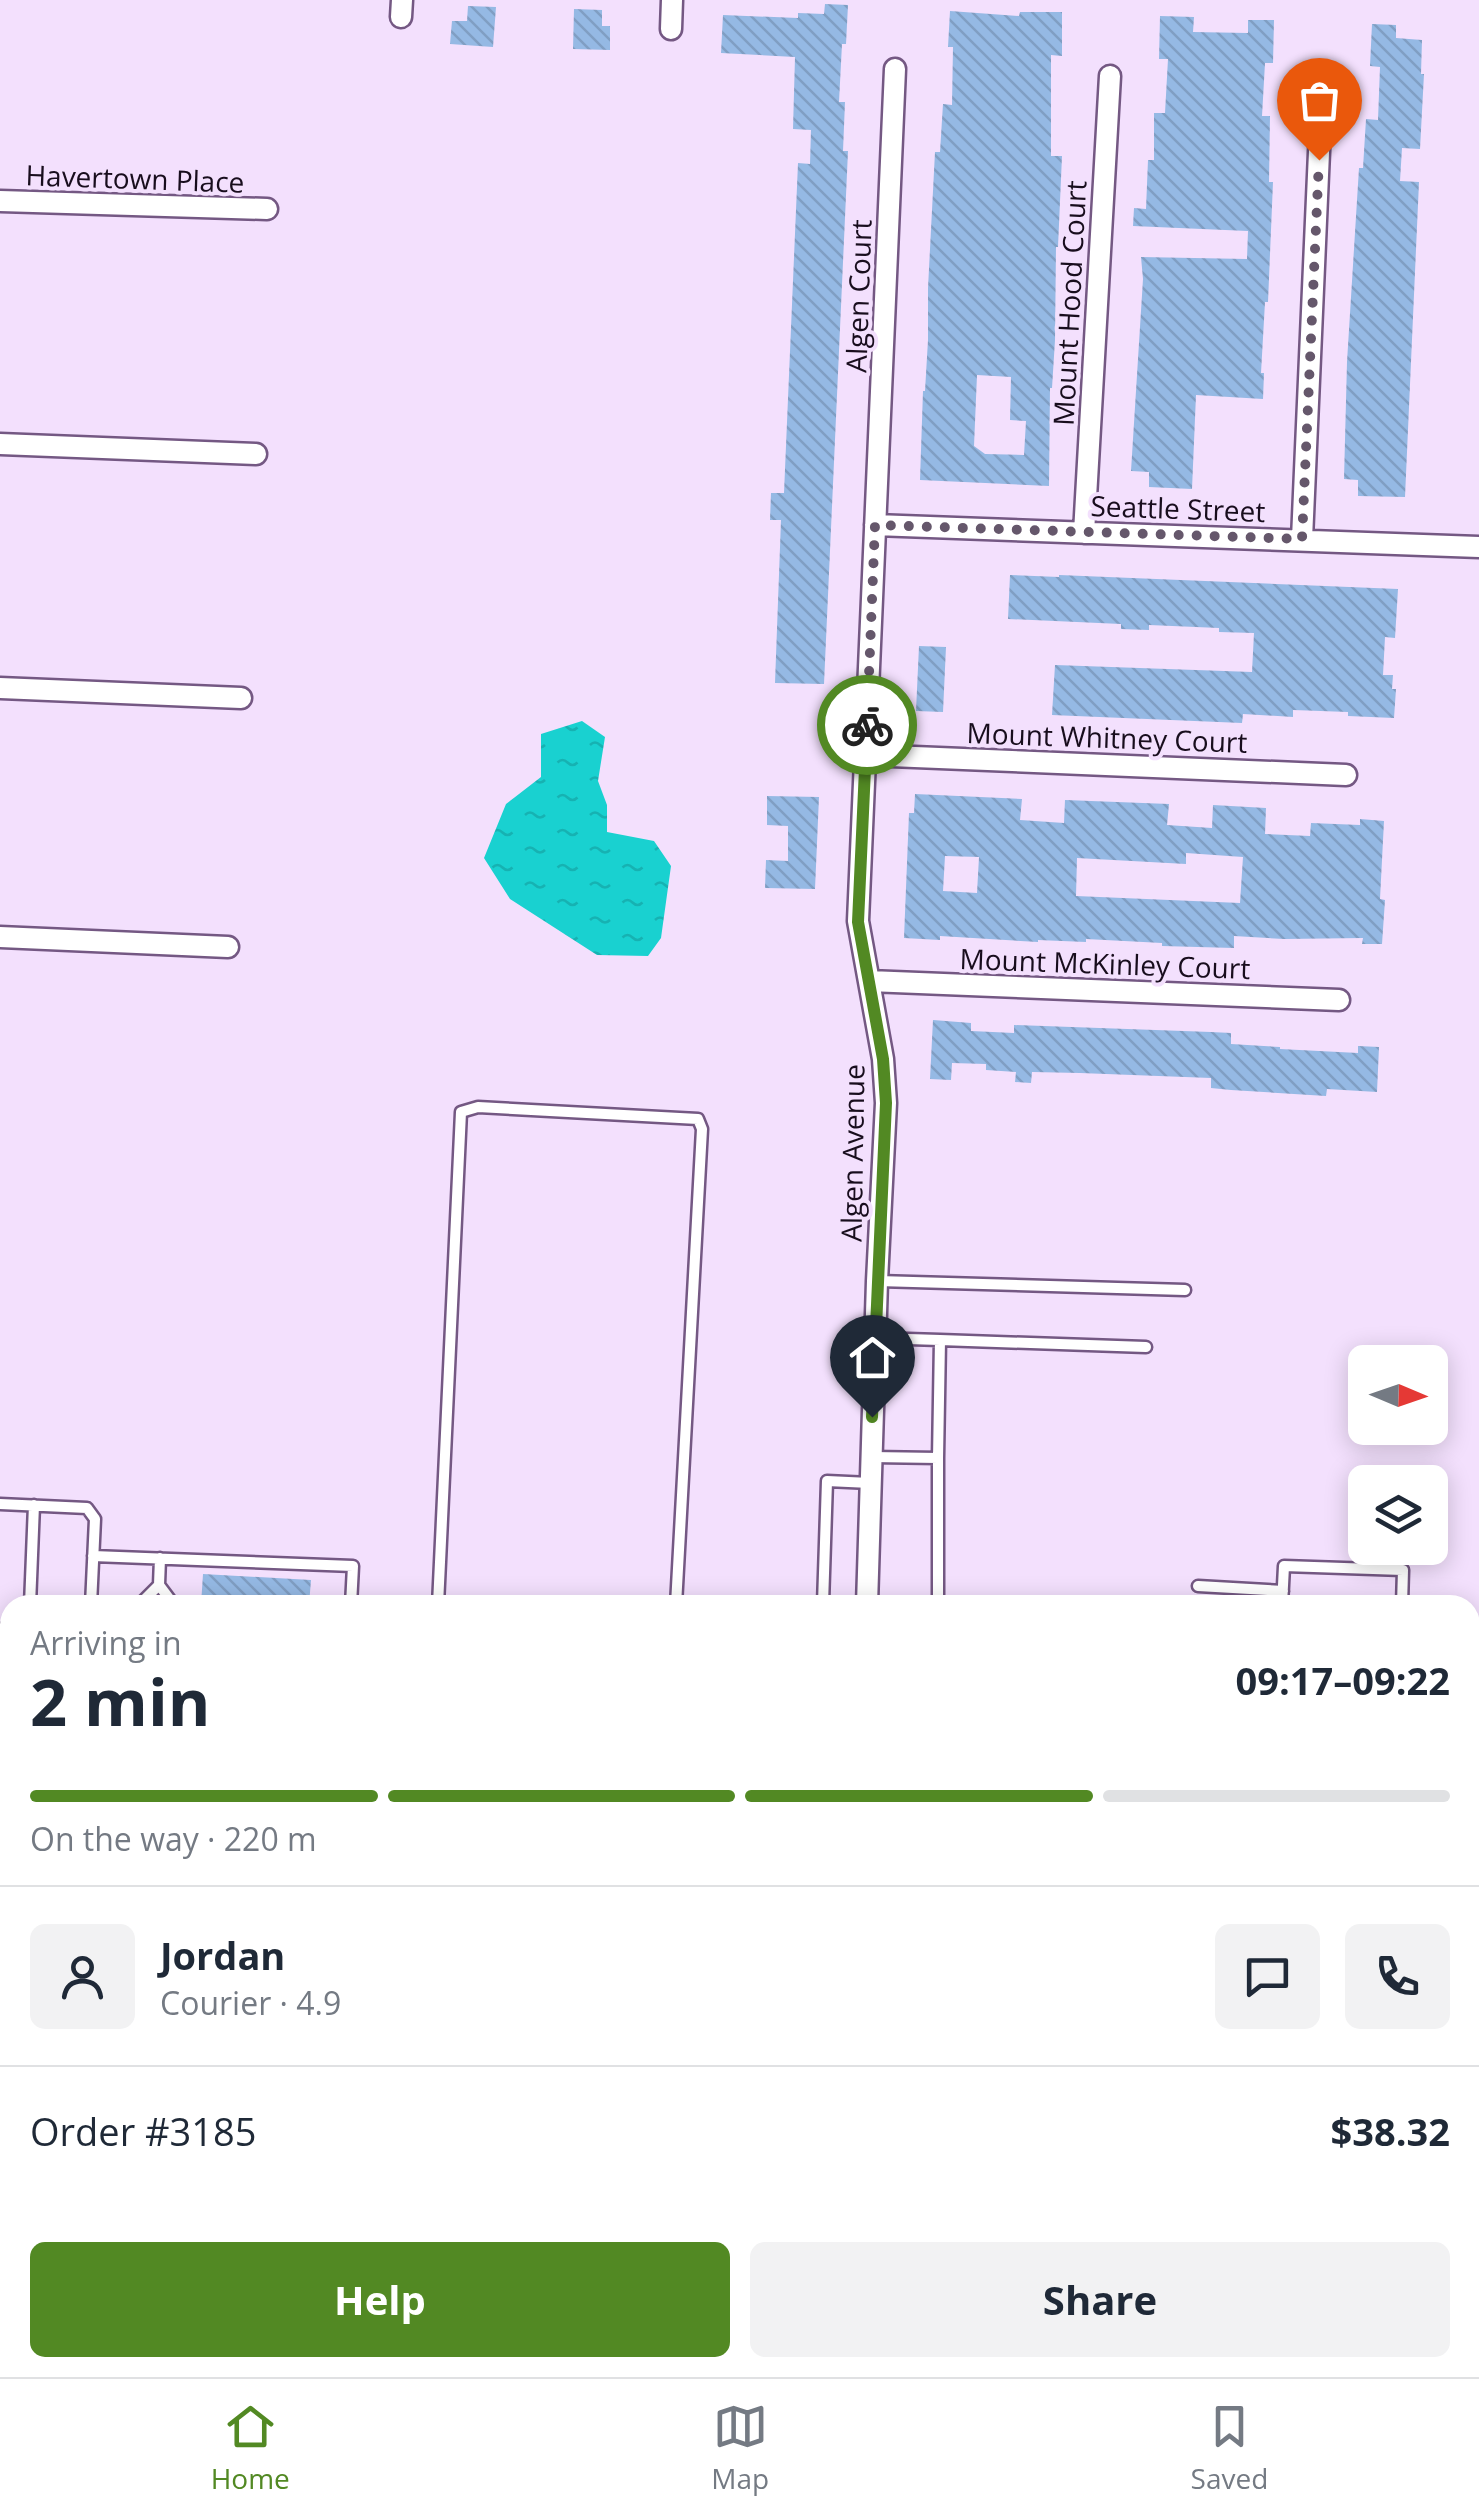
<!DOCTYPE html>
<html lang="en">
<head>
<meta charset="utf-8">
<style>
  body { margin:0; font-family:"Open Sans",sans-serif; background:#f2f2f3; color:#1f2937; height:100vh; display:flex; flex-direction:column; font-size:38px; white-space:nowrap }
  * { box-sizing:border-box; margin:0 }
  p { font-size:32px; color:#747a83 }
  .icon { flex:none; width:55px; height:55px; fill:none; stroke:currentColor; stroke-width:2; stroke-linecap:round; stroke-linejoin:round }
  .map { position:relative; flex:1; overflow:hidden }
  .drawer { position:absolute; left:0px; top:1595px; width:1480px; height:782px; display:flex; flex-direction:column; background:#fff; border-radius:30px 30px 0 0; box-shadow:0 5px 25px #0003 }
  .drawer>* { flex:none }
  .needle { width:65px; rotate:92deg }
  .fabs { position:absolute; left:1348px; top:1345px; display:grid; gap:20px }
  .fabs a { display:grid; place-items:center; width:100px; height:100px; border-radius:15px; background:#fff; box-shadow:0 5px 25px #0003; font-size:50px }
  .pin { position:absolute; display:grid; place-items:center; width:85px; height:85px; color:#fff; margin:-102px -42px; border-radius:50% 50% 50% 0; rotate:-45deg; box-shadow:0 0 10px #0007 }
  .pin .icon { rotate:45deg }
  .courier { position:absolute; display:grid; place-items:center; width:100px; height:100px; margin:-50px; border:8px solid #528923; border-radius:50%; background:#fff; color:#222; box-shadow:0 2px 12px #0007 }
  .summary em { font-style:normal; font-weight:700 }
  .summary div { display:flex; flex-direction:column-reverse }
  .summary { display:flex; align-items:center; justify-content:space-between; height:170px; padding:0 30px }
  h1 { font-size:65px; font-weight:700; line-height:75px }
  .bar { display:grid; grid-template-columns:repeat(4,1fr); gap:15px 10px; align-content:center; height:120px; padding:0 30px }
  .bar i { height:12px; border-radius:8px; background:#e0e1e3 }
  .bar .current { background:#528923 }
  .bar p { grid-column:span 4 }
  .line { display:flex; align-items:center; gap:25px; padding:0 30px; border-top:2px solid #e0e1e3 }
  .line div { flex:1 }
  .round { display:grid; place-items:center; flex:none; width:105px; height:105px; border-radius:15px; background:#f2f2f3 }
  .action { display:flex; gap:20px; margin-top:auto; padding:20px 30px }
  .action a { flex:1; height:115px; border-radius:15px; background:#528923; color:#fff; font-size:40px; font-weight:700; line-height:115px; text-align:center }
  .action a+a { background:#f2f2f3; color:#1f2937 }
  .tabs { display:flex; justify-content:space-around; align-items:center; height:140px; border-top:2px solid #e0e1e3; background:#fff; font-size:28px; color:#747a83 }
  .tabs a { display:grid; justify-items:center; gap:5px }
  .tabs .current { color:#528923 }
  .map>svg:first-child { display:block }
  .built { fill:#eccffb }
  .industrial { fill:url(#industrial-furrows) }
  .water { fill:url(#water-ripples) }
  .building { fill:url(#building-back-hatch); fill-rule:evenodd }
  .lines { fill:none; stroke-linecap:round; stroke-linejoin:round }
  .lane-casing { stroke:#745883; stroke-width:15 }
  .street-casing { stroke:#745883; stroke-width:25 }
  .secondary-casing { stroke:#745883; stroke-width:32 }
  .lane { stroke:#fff; stroke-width:10 }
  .street { stroke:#fff; stroke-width:20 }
  .secondary { stroke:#f5e8fc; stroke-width:28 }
  .done { stroke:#65576b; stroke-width:10; stroke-dasharray:0 18 }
  .route { stroke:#528923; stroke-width:12 }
  .labels { text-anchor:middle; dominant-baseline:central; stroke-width:8; stroke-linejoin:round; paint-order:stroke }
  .street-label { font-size:28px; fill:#180d1d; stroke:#f3e0fd }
</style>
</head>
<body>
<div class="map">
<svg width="1479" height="2377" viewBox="0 0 1479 2377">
  <defs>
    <pattern id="industrial-furrows" width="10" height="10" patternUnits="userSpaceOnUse" patternTransform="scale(2.5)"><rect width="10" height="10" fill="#eccffb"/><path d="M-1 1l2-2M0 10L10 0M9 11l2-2" fill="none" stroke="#cab1d7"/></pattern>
    <pattern id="water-ripples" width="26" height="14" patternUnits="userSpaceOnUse" patternTransform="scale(2.5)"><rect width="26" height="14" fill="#19d1d0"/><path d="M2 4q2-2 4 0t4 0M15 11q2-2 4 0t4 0" fill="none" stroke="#16b2b2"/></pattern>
    <pattern id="building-back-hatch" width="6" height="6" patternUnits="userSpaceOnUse" patternTransform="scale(2.5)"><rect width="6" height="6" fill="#95b9e4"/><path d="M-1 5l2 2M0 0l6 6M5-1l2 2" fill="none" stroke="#809ec3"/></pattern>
  </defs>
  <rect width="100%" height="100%" fill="#f3e0fd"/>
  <path class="built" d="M1470 1807H1479V2278H1470Z"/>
  <path class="industrial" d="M0 1749 10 1750V2368H1308L1307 2377H0Z"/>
  <path class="water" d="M582 721 605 737 598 781 607 805V832L654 841 671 866 661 938 648 956 597 955 510 899 484 858 506 804 541 777V734Z"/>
  <path class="building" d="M825 4 848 5 846 44H842L839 102H845L843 151H848L824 684 775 683 781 520H770L771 493H784L798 163 810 164 811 130 793 129 795 57 721 53 723 15 798 18V13L824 14Z
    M468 6 496 7 493 47 450 44 452 21H467Z
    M574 9 602 10V26H610V50L573 49Z
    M950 11 1019 16 1020 12H1062V56L1051 55V156H1062L1058 247H1056L1055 340 1052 388H1050L1049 486 920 480 923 391H925L928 340V288L935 152H940L943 104 952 105 953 47H948ZM977 375 1011 377 1010 420 1026 421 1024 455 985 454 974 446Z
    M1160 16 1194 17 1193 32 1248 33V20H1274L1273 63H1265L1262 116H1270L1269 182H1273L1268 302H1265L1261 373H1264L1263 399 1196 395 1192 489 1149 487V472L1131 471 1143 279 1141 257 1247 259 1248 231 1133 226 1134 208 1146 209 1148 160H1154V113H1165L1168 59H1159Z
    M1372 24 1396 25V38L1422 40 1421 74H1424L1420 149 1402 148 1400 181 1419 182 1405 497 1358 496V480L1344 479 1347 362 1359 168H1363L1366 119 1378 120 1380 67 1370 66Z
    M1010 575 1059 577V575L1398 589 1395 638 1385 637 1383 675H1393L1392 689H1396L1394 718 1348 716V712L1293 710V717L1243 714 1242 723 1052 715 1055 665 1252 672 1254 633 1219 632V628L1149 625V630L1121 629V624L1008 619Z
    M919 646 946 647 943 712 916 711Z
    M915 794 1022 799 1020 820 1064 823 1065 800 1169 804 1167 825 1212 828 1213 805 1266 808 1265 834 1310 836 1311 823 1360 825V819L1384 821 1380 899 1385 900 1382 944H1362L1363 938 1284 939 1234 936V948L1162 946V943L1086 939V942L1038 940V942L940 936V940L904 938 909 813H914ZM1186 853 1243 857 1240 903 1076 896 1077 858 1186 864ZM945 856 979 857 977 893 943 891Z
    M767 796 819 797 815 889 765 888 766 860 788 861V826L767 825Z
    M933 1020 971 1023V1031L1014 1033V1025L1211 1032 1231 1033V1044L1280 1047V1049L1358 1053V1046L1379 1047 1377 1092 1327 1089 1326 1096 1231 1090 1211 1088V1078L1080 1073 1032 1072 1031 1083 1015 1082 1016 1072 986 1070V1064L952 1063 951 1080 930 1079Z
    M203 1574 311 1580 309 1605H201Z"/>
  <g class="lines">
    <defs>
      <path id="lane" d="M878 1281 1185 1290
        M876 1338 940 1340 938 1458
        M940 1340 1146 1347
        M872 1457 938 1458V1605
        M0 1504 87 1508 95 1519 91 1605
        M93 1556 353 1566 351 1605
        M160 1558 159 1585 171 1601V1605
        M1198 1586 1283 1591
        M30 1605 34 1505
        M143 1605V1601L159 1585
        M438 1605 461 1112 478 1107 698 1119 702 1129 676 1605
        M758 1605 823 1604 827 1481 870 1483
        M1282 1605 1284 1566 1403 1570 1402 1605
        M0 1629H10
        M0 1923H10
        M1470 1931H1479
        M1470 2261H1479
        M0 2268H10"/>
      <path id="street" d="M401 17 402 0
        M671 29 672 0
        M0 201 267 209
        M0 444 256 454
        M875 525 1479 547
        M1084 533 1110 76
        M1302 539 1322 84
        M0 688 241 698
        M866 755 1346 775
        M0 937 228 947
        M869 981 1339 1000
        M867 1605 877 1281 886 1103 883 1059 858 921 895 69
        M309 2377 310 2368"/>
      <path id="secondary" d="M0 1684H10
        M0 1721 10 1722
        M1470 1748H1479
        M1470 1786H1479"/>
    </defs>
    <use href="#lane" class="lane-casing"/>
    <use href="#street" class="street-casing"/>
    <use href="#secondary" class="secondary-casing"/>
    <use href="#lane" class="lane"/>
    <use href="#street" class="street"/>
    <use href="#secondary" class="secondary"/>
  </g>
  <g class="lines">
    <path class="done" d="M867 725 875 525 1302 539 1319 160"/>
    <path class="route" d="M867 725 858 922 883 1059 886 1103 872 1417"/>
  </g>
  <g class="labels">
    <g class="street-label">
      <text transform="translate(135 178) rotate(2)">Havertown Place</text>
      <text transform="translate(858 296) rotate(-88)">Algen Court</text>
      <text transform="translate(1069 303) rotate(-87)">Mount Hood Court</text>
      <text transform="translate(1178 508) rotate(2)">Seattle Street</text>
      <text transform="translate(1107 737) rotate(2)">Mount Whitney Court</text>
      <text transform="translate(1105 963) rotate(2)">Mount McKinley Court</text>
      <text transform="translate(852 1153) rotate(-89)">Algen Avenue</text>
    </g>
  </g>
</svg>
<div class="fabs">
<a><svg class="needle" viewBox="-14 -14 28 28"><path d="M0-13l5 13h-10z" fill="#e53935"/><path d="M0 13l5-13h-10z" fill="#747a83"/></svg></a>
<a><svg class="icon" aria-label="layers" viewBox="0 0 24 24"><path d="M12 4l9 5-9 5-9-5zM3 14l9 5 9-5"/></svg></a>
</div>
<div class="pin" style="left:1319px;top:160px;background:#ea580c"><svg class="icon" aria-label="bag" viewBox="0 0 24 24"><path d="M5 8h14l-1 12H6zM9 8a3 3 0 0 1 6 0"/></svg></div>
<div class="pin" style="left:872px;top:1417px;background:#1f2937"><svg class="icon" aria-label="home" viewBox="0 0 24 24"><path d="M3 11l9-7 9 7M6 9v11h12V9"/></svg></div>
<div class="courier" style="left:867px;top:725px"><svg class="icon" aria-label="bike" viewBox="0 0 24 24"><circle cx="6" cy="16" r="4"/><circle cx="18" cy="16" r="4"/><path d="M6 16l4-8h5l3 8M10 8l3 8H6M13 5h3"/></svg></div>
<section class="drawer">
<div class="summary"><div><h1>2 min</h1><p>Arriving in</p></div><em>09:17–09:22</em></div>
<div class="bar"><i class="current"></i><i class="current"></i><i class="current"></i><i></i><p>On the way · 220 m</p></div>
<div class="line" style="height:180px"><a class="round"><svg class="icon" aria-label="person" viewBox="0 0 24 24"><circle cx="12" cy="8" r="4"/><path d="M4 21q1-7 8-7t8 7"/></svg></a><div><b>Jordan</b><p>Courier · 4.9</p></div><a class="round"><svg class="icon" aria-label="chat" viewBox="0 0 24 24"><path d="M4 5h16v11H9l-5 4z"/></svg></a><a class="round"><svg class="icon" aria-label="phone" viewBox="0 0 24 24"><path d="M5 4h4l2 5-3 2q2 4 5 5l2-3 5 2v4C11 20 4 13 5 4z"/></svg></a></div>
<div class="line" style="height:130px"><div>Order #3185</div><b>$38.32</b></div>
<div class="action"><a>Help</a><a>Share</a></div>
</section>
</div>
<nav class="tabs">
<a class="current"><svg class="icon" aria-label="home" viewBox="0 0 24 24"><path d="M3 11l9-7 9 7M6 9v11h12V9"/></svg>Home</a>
<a><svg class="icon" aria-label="map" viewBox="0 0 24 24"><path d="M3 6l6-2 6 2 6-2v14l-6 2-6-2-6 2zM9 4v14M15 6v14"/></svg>Map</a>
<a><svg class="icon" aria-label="saved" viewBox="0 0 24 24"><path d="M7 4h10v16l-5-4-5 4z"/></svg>Saved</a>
</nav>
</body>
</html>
